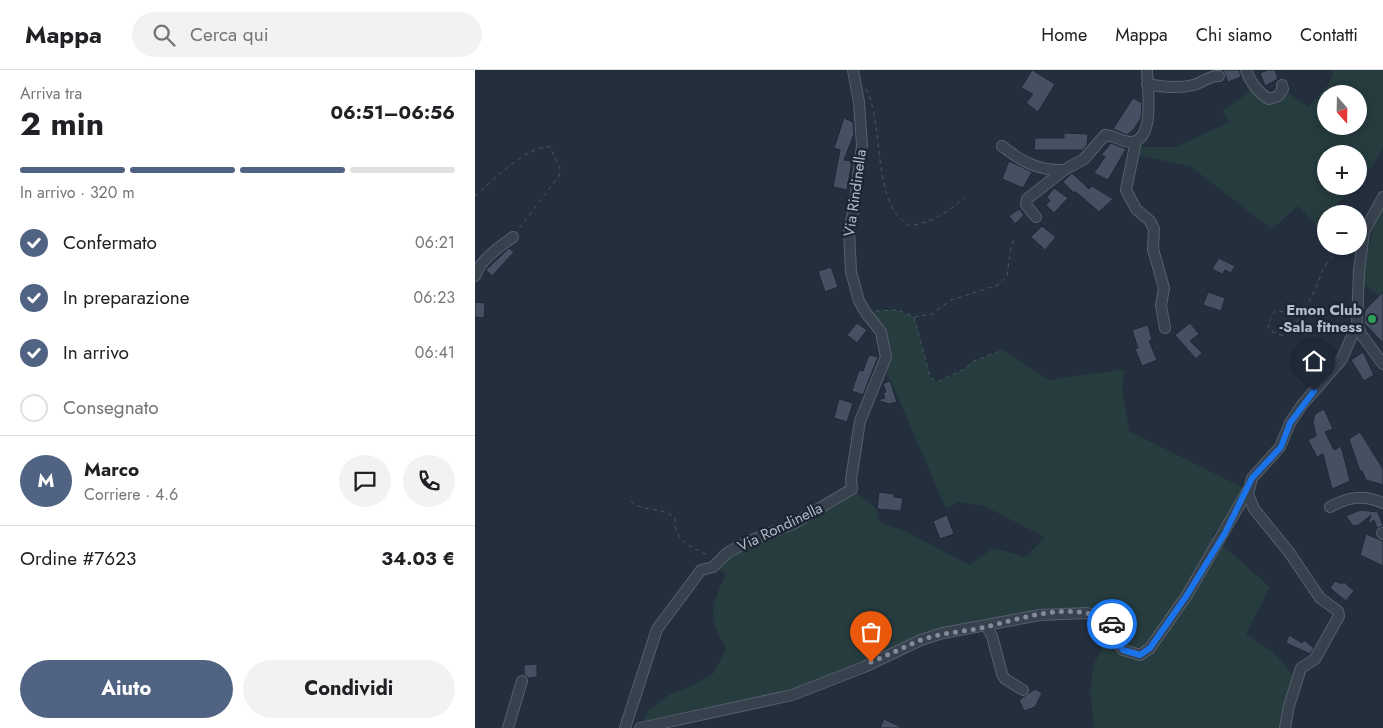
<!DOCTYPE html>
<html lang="it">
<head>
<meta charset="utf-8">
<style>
  body { margin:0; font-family:Jost,sans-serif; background:#f2f2f2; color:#202124; height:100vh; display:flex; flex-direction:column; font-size:19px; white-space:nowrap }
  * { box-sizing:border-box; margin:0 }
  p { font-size:16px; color:#757577 }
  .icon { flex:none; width:28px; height:28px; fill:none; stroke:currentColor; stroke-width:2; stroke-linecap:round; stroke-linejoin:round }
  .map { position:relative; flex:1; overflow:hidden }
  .details { display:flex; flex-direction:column; background:#fff; width:475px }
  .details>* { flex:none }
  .needle { width:32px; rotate:160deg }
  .fabs { position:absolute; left:842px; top:15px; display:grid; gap:10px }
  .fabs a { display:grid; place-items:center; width:50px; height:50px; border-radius:50%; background:#fff; box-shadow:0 2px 12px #0003; font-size:25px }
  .pin { position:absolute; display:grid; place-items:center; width:42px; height:42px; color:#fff; margin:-51px -21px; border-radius:50% 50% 50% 0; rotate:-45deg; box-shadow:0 0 5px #0007 }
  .pin .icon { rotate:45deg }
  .courier { position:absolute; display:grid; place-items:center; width:50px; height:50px; margin:-25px; border:4px solid #1a73e8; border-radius:50%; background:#fff; color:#222; box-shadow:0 1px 6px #0007 }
  .head em { font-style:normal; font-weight:700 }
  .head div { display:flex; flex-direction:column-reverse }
  .head { display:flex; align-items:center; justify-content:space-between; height:85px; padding:0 20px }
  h1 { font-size:32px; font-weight:700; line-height:38px }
  .bar { display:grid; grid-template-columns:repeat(4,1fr); gap:8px 5px; align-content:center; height:60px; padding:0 20px }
  .bar i { height:6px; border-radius:4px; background:#e0e0e0 }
  .bar .current { background:#506383 }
  .bar p { grid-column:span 4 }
  .line { display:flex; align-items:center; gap:12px; padding:0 20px; border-top:1px solid #e0e0e0 }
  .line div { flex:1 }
  .round { display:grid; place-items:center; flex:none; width:52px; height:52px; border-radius:26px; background:#f2f2f2 }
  ol { padding:0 20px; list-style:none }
  li { display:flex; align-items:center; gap:15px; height:55px }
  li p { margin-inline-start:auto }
  li .icon { padding:5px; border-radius:50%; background:#506383; color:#fff; stroke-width:4 }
  li:last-child { color:#757577 }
  li i { width:28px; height:28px; border:2px solid #e0e0e0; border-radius:50% }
  .primary-button { display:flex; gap:10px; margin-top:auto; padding:10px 20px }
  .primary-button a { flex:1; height:58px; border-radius:30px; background:#506383; color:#fff; font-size:20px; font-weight:700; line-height:58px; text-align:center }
  .primary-button a+a { background:#f2f2f2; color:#202124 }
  header { display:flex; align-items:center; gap:30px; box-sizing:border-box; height:70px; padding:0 25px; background:#fff; border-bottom:1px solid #e0e0e0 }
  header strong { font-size:24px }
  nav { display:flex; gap:28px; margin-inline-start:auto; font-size:18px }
  .search { width:350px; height:45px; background:#f2f2f2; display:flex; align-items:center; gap:12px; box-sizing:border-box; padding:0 18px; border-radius:28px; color:#757577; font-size:19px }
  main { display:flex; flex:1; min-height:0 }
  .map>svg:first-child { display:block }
  .green { fill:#263c3f; fill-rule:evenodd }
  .building { fill:#455162; stroke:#1f2835 }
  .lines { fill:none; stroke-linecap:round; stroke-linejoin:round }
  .minor-casing { stroke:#565f6c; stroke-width:12 }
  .path { stroke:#44595c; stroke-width:1; stroke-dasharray:4 4; stroke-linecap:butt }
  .minor { stroke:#38414e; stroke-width:10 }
  .done { stroke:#828b98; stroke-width:5; stroke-dasharray:0 9 }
  .route { stroke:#1a73e8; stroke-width:6 }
  .leisure-dot { fill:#2e9e5b; stroke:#1d2633; stroke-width:2 }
  .labels { text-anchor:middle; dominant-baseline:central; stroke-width:5; stroke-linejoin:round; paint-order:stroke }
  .street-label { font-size:15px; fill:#b4bcc9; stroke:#1d2633 }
  .poi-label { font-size:15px; font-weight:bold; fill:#b4bcc9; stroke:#1d2633; text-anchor:end }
</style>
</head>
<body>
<header>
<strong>Mappa</strong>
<div class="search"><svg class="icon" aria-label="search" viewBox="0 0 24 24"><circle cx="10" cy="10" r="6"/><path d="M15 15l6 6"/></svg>Cerca qui</div>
<nav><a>Home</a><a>Mappa</a><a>Chi siamo</a><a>Contatti</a></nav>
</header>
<main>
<section class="details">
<div class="head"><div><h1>2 min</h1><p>Arriva tra</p></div><em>06:51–06:56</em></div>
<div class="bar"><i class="current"></i><i class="current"></i><i class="current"></i><i></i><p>In arrivo · 320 m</p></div>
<ol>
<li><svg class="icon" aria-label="check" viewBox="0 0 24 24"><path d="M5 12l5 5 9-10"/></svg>Confermato<p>06:21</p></li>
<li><svg class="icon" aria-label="check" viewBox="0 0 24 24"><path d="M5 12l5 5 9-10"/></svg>In preparazione<p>06:23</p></li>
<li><svg class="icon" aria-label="check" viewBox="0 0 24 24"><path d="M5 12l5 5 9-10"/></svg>In arrivo<p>06:41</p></li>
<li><i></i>Consegnato</li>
</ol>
<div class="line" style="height:90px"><b class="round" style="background:#506383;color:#fff">M</b><div><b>Marco</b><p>Corriere · 4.6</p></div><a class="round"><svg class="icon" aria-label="chat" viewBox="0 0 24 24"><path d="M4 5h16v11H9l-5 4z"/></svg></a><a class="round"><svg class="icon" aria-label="phone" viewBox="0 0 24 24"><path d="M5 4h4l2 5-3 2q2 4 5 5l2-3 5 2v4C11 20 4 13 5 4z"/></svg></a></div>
<div class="line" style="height:65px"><div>Ordine #7623</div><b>34.03 €</b></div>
<div class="primary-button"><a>Aiuto</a><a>Condividi</a></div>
</section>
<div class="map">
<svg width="908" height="658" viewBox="0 0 908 658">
  <rect width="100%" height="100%" fill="#242f3e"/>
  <path class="green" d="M859 0H908V77L898 95 884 111V84H851V116H879L864 132 857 144H851V154L847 161 823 136 797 159 716 97 660 84V77H701L755 52 747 41 780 18 794 29 808 19 833 37 853 15ZM851 24H884V56H851Z
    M908 137V222L904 226 891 215 888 220C890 190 893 164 908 137Z
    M406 240H423L439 247 455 307 462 312 490 299 499 291 528 280 574 310 650 299 647 316 654 361 773 420 737 466 795 517 771 564 798 582 822 609 810 658H619L615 621 619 594 638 555 612 543 468 563 317 625 167 657 173 641 195 624 217 616 238 604 251 579C232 544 236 538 251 503L238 497 252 483 377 419 402 439 403 451 432 462 494 495 518 478 551 487 570 467 509 436 483 432 471 439 416 311 408 298 410 275 391 243Z"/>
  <path class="building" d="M557 0 580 14 563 42 551 33 558 24 546 18Z
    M748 0H764L766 7 753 12Z
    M793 0H800L803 9 790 16 785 3Z
    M658 28 667 33 666 48 659 59 652 65 638 59Z
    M369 48 378 52 379 64 369 90 377 91 372 120 358 117 365 80 359 78Z
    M589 63 613 64 612 75 608 80H559L560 68H589Z
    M636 73 651 79 633 110 619 103 630 87 626 85Z
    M534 91 557 102 548 118 527 109Z
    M597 103 614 119 617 116 638 129 624 142 601 122 599 123 588 112Z
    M579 118 593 128 579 143 571 135 575 131 572 127Z
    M544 139 549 145 540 154 534 146Z
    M567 156 581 167 570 180 556 167Z
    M34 178 39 182 17 206 11 200Z
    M744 188 760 196 756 203 750 200 747 204 737 199Z
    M356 197 363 217 350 222 343 201Z
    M733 222 750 228 746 241 728 235Z
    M908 222V273L889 253 890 240Z
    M0 232 10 233 9 248 0 247Z
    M382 253 392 260 382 273 372 265Z
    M715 253 724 264 715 271 727 283 721 289 700 265Z
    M673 255 677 270 674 271 682 290 667 296 660 279 663 278 657 260Z
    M888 282 899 305 889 311 876 290Z
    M394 285 403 287 388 325 377 321 384 300 388 301Z
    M415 311 422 332 414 334 402 330 410 328 408 323 411 322 408 314Z
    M364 329 378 333 372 352 359 348Z
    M849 339 858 359 850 362 859 380 866 376 875 411 857 419 848 384 842 387 833 370 841 366 838 352 840 344Z
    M885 362 908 399V415L891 410 887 401H885L874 369Z
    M404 422 419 424V427L428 428 426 441 402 439Z
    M885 440 903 442 908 456 902 458 899 450 893 454 896 445 884 455 878 456 871 446Z
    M472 445 479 464 465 469 458 451Z
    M891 464 908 471V496L885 485Z
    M860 511 867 514 869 512 879 521 871 531 855 518Z
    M814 565 827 573 829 570 839 578 835 584 811 573Z
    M62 594V607L53 608 49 604V595Z
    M560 619 567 623 560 637 549 641 544 630Z
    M409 649 428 658H405Z"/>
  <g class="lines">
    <defs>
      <path id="minor" d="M771 0C776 13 782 22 794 29L803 26 808 19 807 15
        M672 14C687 17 702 19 718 15 727 13 735 5 744 6
        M661 71 651 120 661 139 675 151 679 159 678 179 689 218 686 236 690 258
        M527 76C546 91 563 101 589 100
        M908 127 889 162 884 201 882 254 886 264 908 294
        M561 147 551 135 552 129 589 100 609 89 630 65C639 65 648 73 657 72 681 69 672 15 672 0
        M0 206C6 189 24 177 38 167
        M855 437C873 427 889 424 908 433
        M907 463 908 464
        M511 556 517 566 527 604 530 609 548 620
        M33 658 47 611
        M150 658 182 559 226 500 238 497 252 483 274 471 318 454 377 419 376 410 385 351 411 287 406 262 391 243 384 231 376 202 374 160 379 139 387 75 384 32 378 0
        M165 658 317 625 389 597 446 570 468 563 565 545 612 543 627 548 638 555 645 566 643 573 648 580 665 585 675 578 712 525 773 420
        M810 658 814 636 826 598 840 589 864 546 863 541 845 528 814 482 779 439 773 424 777 408 805 377 815 353 827 335 867 289 882 254"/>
    </defs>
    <use href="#minor" class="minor-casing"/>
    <path class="path" d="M391 19C411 59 395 133 435 156 457 152 472 143 489 128
      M0 126C15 113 54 74 75 77L85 98 84 106 43 160
      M831 239 815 244 801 240C789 257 790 261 810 266 819 261 819 257 824 248 829 240 834 233 838 224 850 199 846 189 875 176
      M401 241 423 240 439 247 457 244 476 230 523 215 532 206 536 176 540 167
      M439 247 455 307 462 312 490 299 499 291 528 280
      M156 431C168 443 188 436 200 448 199 472 216 477 235 486"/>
    <use href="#minor" class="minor"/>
  </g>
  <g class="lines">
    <path class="done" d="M396 592C413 585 429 577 446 570 465 563 486 562 506 558 546 549 600 528 637 554"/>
    <path class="route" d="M637 554 645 566 643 574 648 580 665 585 675 578 712 525 750 463 777 408 806 377 815 353 839 321"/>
  </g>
  <circle class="leisure-dot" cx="897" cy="249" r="5"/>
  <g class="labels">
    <g class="street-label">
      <text transform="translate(380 123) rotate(-82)">Via Rindinella</text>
      <text transform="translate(305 457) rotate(-26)">Via Rondinella</text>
    </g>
    <g class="poi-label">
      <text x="887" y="240">Emon Club<tspan x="887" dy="17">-Sala fitness</tspan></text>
    </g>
  </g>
</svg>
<div class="fabs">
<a><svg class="needle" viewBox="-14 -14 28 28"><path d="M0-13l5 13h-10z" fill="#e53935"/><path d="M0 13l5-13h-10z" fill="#757577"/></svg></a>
<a>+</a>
<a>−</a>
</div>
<div class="pin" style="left:396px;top:592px;background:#ea580c"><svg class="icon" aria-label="bag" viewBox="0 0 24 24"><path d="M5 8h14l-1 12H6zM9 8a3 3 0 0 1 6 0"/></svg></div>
<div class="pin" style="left:839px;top:321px;background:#1f2937"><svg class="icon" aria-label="home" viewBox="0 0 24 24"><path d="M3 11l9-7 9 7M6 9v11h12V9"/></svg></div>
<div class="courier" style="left:637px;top:554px"><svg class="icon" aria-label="car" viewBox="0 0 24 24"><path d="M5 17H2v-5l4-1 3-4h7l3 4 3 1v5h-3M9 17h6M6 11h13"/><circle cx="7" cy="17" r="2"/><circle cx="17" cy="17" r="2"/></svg></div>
</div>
</main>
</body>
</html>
